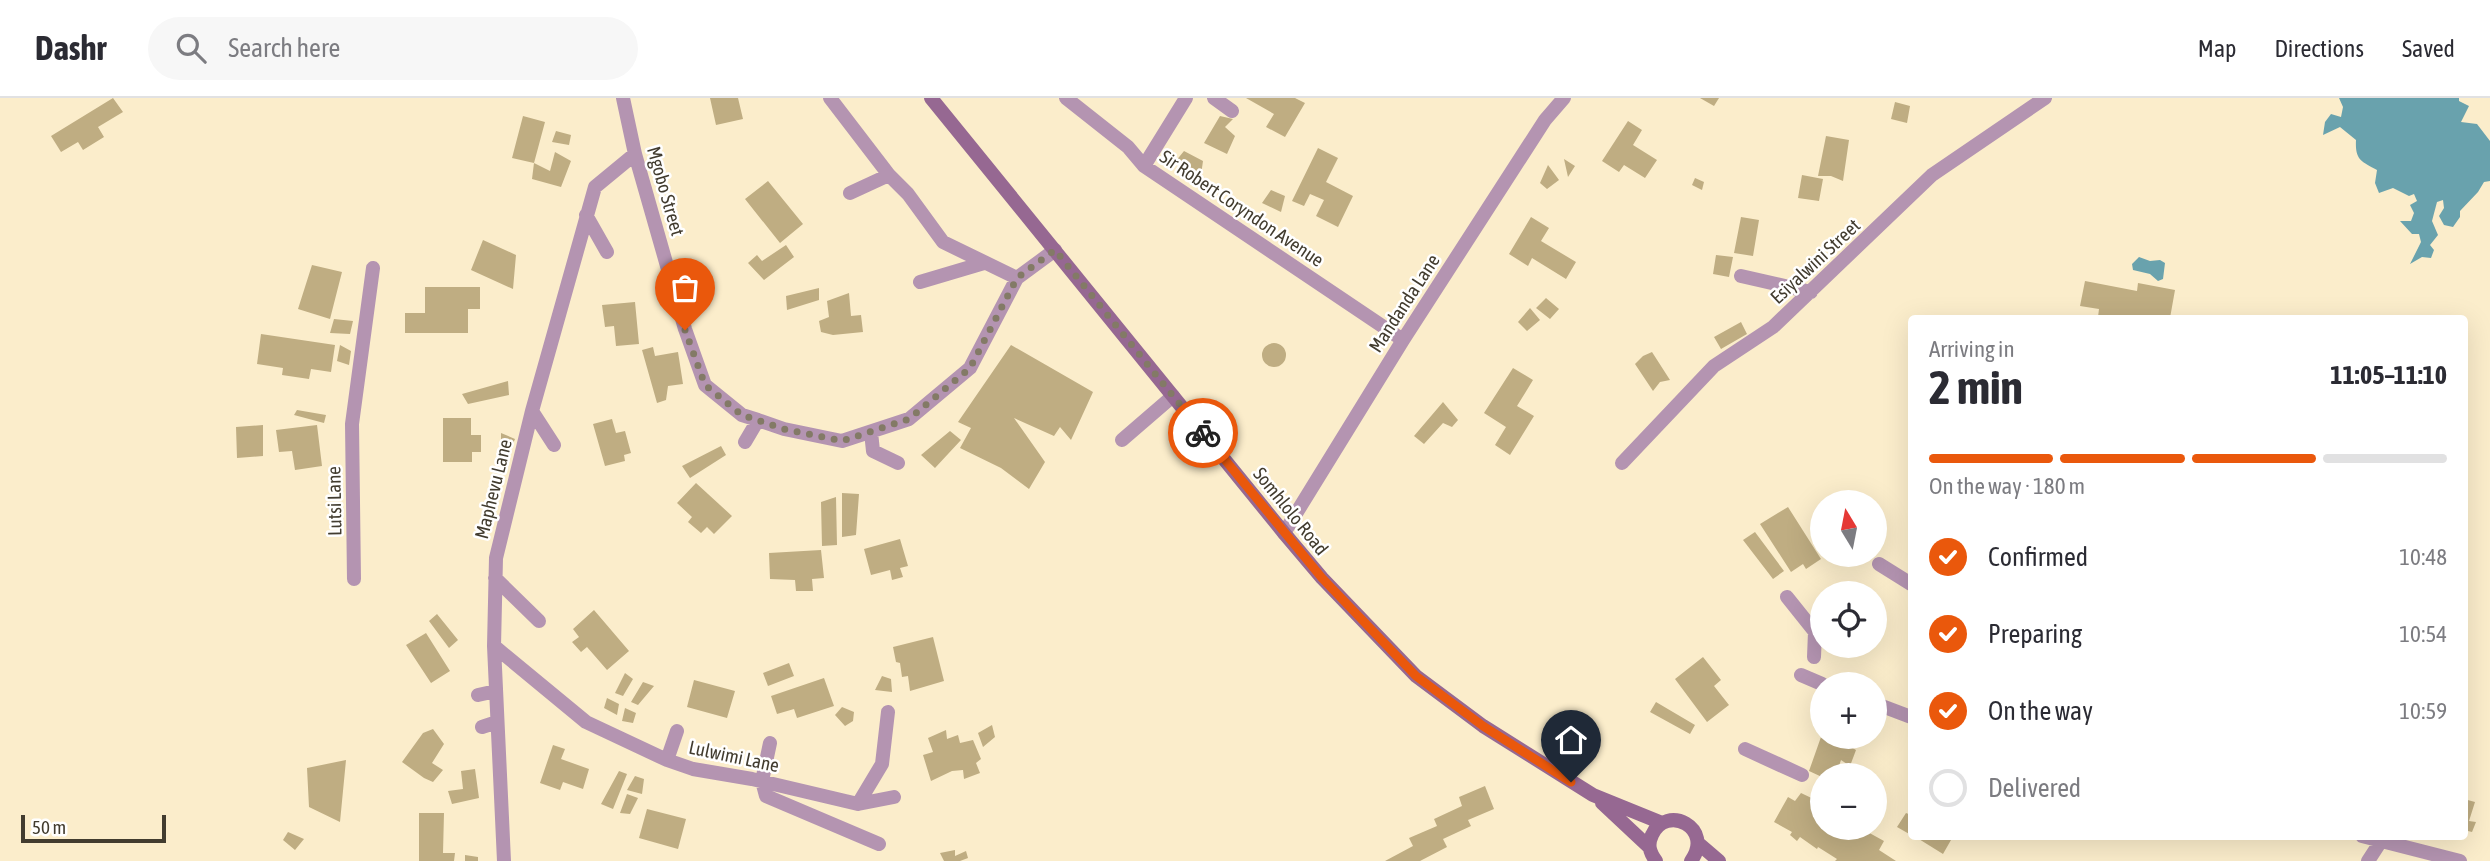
<!DOCTYPE html>
<html lang="en">
<head>
<meta charset="utf-8">
<style>
  body { margin:0; font-family:"Asap Condensed",sans-serif; background:#f7f7f7; color:#2b2b33; height:100vh; display:flex; flex-direction:column; font-size:26px; white-space:nowrap }
  * { box-sizing:border-box; margin:0 }
  p { font-size:23px; color:#7c7c81 }
  .icon { flex:none; width:38px; height:38px; fill:none; stroke:currentColor; stroke-width:2; stroke-linecap:round; stroke-linejoin:round }
  .map { position:relative; flex:1; overflow:hidden }
  .sheet { position:absolute; left:1908px; top:217px; width:560px; height:525px; display:flex; flex-direction:column; background:#fff; border-radius:7px; box-shadow:0 7px 28px #0002 }
  .sheet>* { flex:none }
  .needle { width:46px; rotate:350deg }
  .tools { position:absolute; left:1810px; top:392px; display:grid; gap:14px }
  .tools a { display:grid; place-items:center; width:77px; height:77px; border-radius:50%; background:#fff; box-shadow:0 7px 28px #0002; font-size:35px }
  .scale { position:absolute; left:21px; bottom:18px; width:145px; box-sizing:border-box; padding-left:7px; border:4px solid #423c2f; border-top:0; font-size:19px; line-height:24px; white-space:nowrap; color:#423c2f; -webkit-text-stroke:5px #fff; paint-order:stroke }
  .pin { position:absolute; display:grid; place-items:center; width:60px; height:60px; color:#fff; margin:-72px -30px; border-radius:50% 50% 50% 0; rotate:-45deg; box-shadow:0 0 7px #0007 }
  .pin .icon { rotate:45deg }
  .courier { position:absolute; display:grid; place-items:center; width:70px; height:70px; margin:-35px; border:5px solid #ea580c; border-radius:50%; background:#fff; color:#222; box-shadow:0 2px 9px #0007 }
  .headline em { font-style:normal; font-weight:700 }
  .headline div { display:flex; flex-direction:column-reverse }
  .headline { display:flex; align-items:center; justify-content:space-between; height:119px; padding:0 21px }
  h1 { font-size:46px; font-weight:700; line-height:52px }
  .bar { display:grid; grid-template-columns:repeat(4,1fr); gap:10px 7px; align-content:center; height:84px; padding:0 21px }
  .bar i { height:9px; border-radius:5px; background:#e1e1e2 }
  .bar .current { background:#ea580c }
  .bar p { grid-column:span 4 }
  ol { padding:0 21px; list-style:none }
  li { display:flex; align-items:center; gap:21px; height:77px }
  li p { margin-inline-start:auto }
  li .icon { padding:7px; border-radius:50%; background:#ea580c; color:#fff; stroke-width:4 }
  li:last-child { color:#7c7c81 }
  li i { width:38px; height:38px; border:4px solid #e1e1e2; border-radius:50% }
  header { display:flex; align-items:center; gap:42px; box-sizing:border-box; height:98px; padding:0 35px; background:#fff; border-bottom:2px solid #e1e1e2 }
  header strong { font-size:33px }
  nav { display:flex; gap:38px; margin-inline-start:auto; font-size:24px }
  .search { width:490px; height:63px; background:#f7f7f7; display:flex; align-items:center; gap:18px; box-sizing:border-box; padding:0 24px; border-radius:38px; color:#7c7c81; font-size:26px }
  .map>svg:first-child { display:block }
  .water { fill:#69a2ad }
  .building { fill:#bfad82 }
  .lines { fill:none; stroke-linecap:round; stroke-linejoin:round }
  .minor { stroke:#b494b1; stroke-width:14 }
  .secondary { stroke:#966892; stroke-width:14 }
  .done { stroke:#837a66; stroke-width:7; stroke-dasharray:0 12.6 }
  .route { stroke:#ea580c; stroke-width:9 }
  .labels { text-anchor:middle; dominant-baseline:central; stroke-width:5; stroke-linejoin:round; paint-order:stroke }
  .street-label { font-size:19px; fill:#423c2f; stroke:#fff }
</style>
</head>
<body>
<header>
<strong>Dashr</strong>
<div class="search"><svg class="icon" aria-label="search" viewBox="0 0 24 24"><circle cx="10" cy="10" r="6"/><path d="M15 15l6 6"/></svg>Search here</div>
<nav><a>Map</a><a>Directions</a><a>Saved</a></nav>
</header>
<div class="map">
<svg width="2490" height="763" viewBox="0 0 2490 763">
  <rect width="100%" height="100%" fill="#fbedcb"/>
  <path class="water" d="M2339 0H2459V3L2469 8 2461 24 2477 26 2490 43V83L2484 84 2478 94 2460 113V119L2453 129 2444 127 2439 118 2444 110 2443 102 2437 104 2432 123 2438 137 2430 147 2434 152 2431 160 2422 159 2410 166 2421 144 2419 136H2412L2400 123H2411L2414 115 2410 107 2417 103 2414 96 2409 98 2393 90 2379 95 2375 85 2377 72C2361 63 2355 62 2356 42L2340 29 2323 37 2325 24 2331 16 2341 19 2343 9Z
    M2139 159 2150 163 2160 162 2165 165 2163 181 2158 183 2150 176 2133 172 2132 166Z"/>
  <path class="building" d="M113 0 123 14 98 29 104 39 83 52 78 44 61 54 51 38Z
    M710 0H738L743 21 716 27Z
    M1246 0H1295L1305 5 1285 39 1266 29 1274 16Z
    M1700 0H1719L1714 8Z
    M1895 4 1910 8 1907 25 1891 21Z
    M523 18 545 24 534 65 512 60Z
    M1220 18 1233 21 1225 29 1235 38 1227 56 1204 45Z
    M1628 23 1642 32 1633 47 1657 62 1645 80 1624 67 1619 74 1602 63Z
    M556 33 571 37 569 47 552 44Z
    M1826 38 1849 42 1843 83 1831 78H1818Z
    M1318 50 1338 60 1326 84 1353 98 1338 129 1316 118 1324 102 1310 96 1304 108 1292 103Z
    M1184 53 1203 63 1201 77 1175 64Z
    M555 54 571 63 561 89 532 81 534 65 550 73Z
    M1564 61 1575 68 1568 79Z
    M1548 67 1559 82 1547 91 1540 85Z
    M1802 77 1823 81 1819 103 1798 100Z
    M1695 80 1704 84 1702 92 1692 87Z
    M768 83 803 126 780 145 745 101Z
    M1271 92 1285 98 1281 114 1262 105Z
    M1531 119 1549 130 1541 143 1576 164 1566 181 1532 160 1528 168 1509 156Z
    M1741 119 1759 122 1753 158 1734 155Z
    M483 142 516 157 513 191 471 172Z
    M786 147 794 159 764 182 748 165 757 157 762 163Z
    M1716 157 1733 159 1729 179 1713 176Z
    M312 167 342 174 330 221 298 211Z
    M2085 183 2137 193 2138 185 2175 192 2170 220 2098 219 2099 211 2080 208Z
    M425 189H480V211H468V235H405V215H425Z
    M819 190V202L787 212 786 198Z
    M849 195 851 218 861 217 863 234 833 237 821 234 819 223 829 219 827 203Z
    M1546 200 1559 211 1550 221 1536 210Z
    M635 204 639 246 616 248 614 228 605 229 602 207Z
    M1530 210 1540 222 1527 233 1518 224Z
    M334 221 353 223 350 236 330 235Z
    M1741 224 1747 236 1721 251 1714 239Z
    M261 236 335 247 331 274 311 271 309 281 282 277 283 270 257 266Z
    M1262 257a12 12 0 1 1 24 0a12 12 0 1 1-24 0Z
    M340 247 351 253 349 267 337 263Z
    M1011 247 1093 294 1071 342 1060 329 1054 338 1014 320 1045 364 1029 391 1001 370 960 350 971 330 958 324Z
    M653 249 655 258 678 254 683 286 668 288 666 302 657 305 642 252Z
    M1652 254 1670 282 1660 284 1653 293 1635 266 1643 258Z
    M1513 270 1533 282 1517 308 1534 318 1510 357 1495 347 1506 329 1484 315Z
    M508 283 509 297 468 306 462 296Z
    M1443 304 1458 322 1452 329 1443 325 1424 346 1414 338Z
    M297 312 326 317 324 325 294 317Z
    M443 320H471V337H481V354H472V364H443Z
    M612 321 616 335 625 333 631 355 624 357 625 363 605 368 593 326Z
    M263 327V358L237 360 236 329Z
    M317 327 322 368 295 372 292 353 279 354 276 332Z
    M950 333 961 342 935 370 921 357Z
    M501 335 515 341 510 353 501 350Z
    M721 348 726 357 690 380 682 368Z
    M696 385 732 418 714 436 707 429 701 435 688 424 692 419 677 405Z
    M842 395 859 396 856 437 842 439Z
    M836 399 837 447 822 448 821 404Z
    M1788 409 1821 461 1806 471 1803 466 1791 474 1760 426Z
    M1755 434 1784 473 1773 481 1743 442Z
    M900 441 908 468 900 470 903 479 892 482 890 472 871 477 864 451Z
    M821 452 824 480 812 481 813 493H796L795 482 770 481 769 455Z
    M594 512 629 553 607 572 587 549 581 554 572 544 579 539 573 531Z
    M437 516 458 542 449 550 429 523Z
    M426 535 450 573 431 585 406 547Z
    M933 539 944 583 910 593 908 578 902 579 900 565 896 564 893 549Z
    M1703 559 1721 582 1714 588 1729 607 1707 624 1675 581Z
    M789 565 794 578 768 588 763 575Z
    M625 575 633 581 623 598 615 595Z
    M882 578 891 581 892 594 875 592Z
    M824 580 834 608 797 620 794 611 777 616 771 598Z
    M694 582 735 593 727 620 687 609Z
    M643 584 654 588 638 607 631 604Z
    M607 600 619 606 617 617 604 610Z
    M1656 604 1695 627 1690 636 1650 614Z
    M842 609 854 614 853 623 845 628 835 617Z
    M625 610 636 615 633 625 622 623Z
    M992 627 995 639 983 649 978 635Z
    M433 631 444 646 432 665 443 672 433 684 424 680 402 664 423 635Z
    M946 632 947 641 958 637 960 645 973 642 981 661 976 665 980 675 964 681 963 672 952 673 931 683 923 657 933 654 928 640Z
    M1821 639H1854L1849 648 1856 652 1850 668 1841 662 1836 677 1822 679 1809 673Z
    M553 647 565 651 561 661 589 671 583 691 563 684 560 692 540 685Z
    M346 662 340 724 309 709 307 670Z
    M475 671 479 700 452 706 448 693 463 691 461 673Z
    M619 673 627 676 613 711 601 706Z
    M635 678 644 681 642 696 627 692Z
    M1485 688 1494 711 1468 722 1471 728 1443 741 1447 749 1420 763H1385L1413 748 1409 740 1437 728 1434 721 1462 708 1459 699Z
    M1801 695 1822 705V710L1817 716 1822 721V730H1838L1858 741 1864 732 1884 743 1879 752 1896 763H1835L1837 761 1818 749 1817 751 1800 739 1797 743 1790 737 1792 734 1774 724 1788 699 1795 703Z
    M627 696 638 700 630 716 620 715Z
    M2464 701 2475 704 2469 723 2476 724 2472 734 2464 732Z
    M647 711 686 721 678 751 639 740Z
    M419 715H444L443 755H455L454 763H419Z
    M1906 715 1911 717V737L1897 729Z
    M288 734 304 741 295 752 283 742Z
    M1914 738H1946L1951 742 1943 756Z
    M955 752V758L966 753 968 760 960 763H944L940 755Z
    M465 757 478 759V763H465Z"/>
  <g class="lines">
    <path class="minor" d="M623 0 635 56 685 231 705 287 742 317 758 322 784 331 842 343 909 321 970 270 1017 180 1055 152
      M830 0 889 77 908 96 943 144 1017 180
      M1066 0 1128 49 1144 68 1403 242
      M1214 0 1232 13
      M1144 68 1186 0
      M850 95 889 77
      M586 117 607 154
      M1741 178 1811 194
      M920 184 984 165
      M532 313 554 347
      M871 334 873 353 898 365
      M1122 342 1173 298
      M745 344 758 322
      M1622 365 1714 268 1773 229 1932 77 2045 0
      M1284 435 1403 242 1545 22 1564 0
      M1879 466 1911 486
      M495 480 539 523
      M354 481 352 326 373 170
      M1787 499 1815 534 1814 559
      M494 548 586 624 667 662 693 671 752 681 858 706 882 666 888 614
      M1801 577 1822 586
      M478 597 496 593
      M1874 605 1911 619
      M482 629 497 624
      M770 645 762 683 766 698 879 746
      M1745 651 1802 677
      M667 662 677 633
      M858 706 894 699
      M2362 738 2460 763
      M504 763 494 548 496 460 532 313 595 89 635 56
      M2368 763 2381 743"/>
    <path class="secondary" d="M931 0 1284 435 1322 480 1416 578 1483 628 1593 697 1662 725
      M1602 705 1649 749
      M1698 745 1719 763
      M1656 763C1650 755 1647 747 1652 737 1666 705 1715 730 1691 763"/>
  </g>
  <g class="lines">
    <path class="done" d="M685 232 705 287 742 317 784 331 842 343 909 321 970 270 1017 180 1055 152 1203 335"/>
    <path class="route" d="M1203 335 1322 480 1416 578 1483 628 1571 684"/>
  </g>
  <g class="labels">
    <g class="street-label">
      <text transform="translate(666 93) rotate(74)">Mgobo Street</text>
      <text transform="translate(1242 110) rotate(34)">Sir Robert Coryndon Avenue</text>
      <text transform="translate(1815 163) rotate(-43)">Esiyalwini Street</text>
      <text transform="translate(1404 205) rotate(-57)">Mandanda Lane</text>
      <text transform="translate(493 391) rotate(-76)">Maphevu Lane</text>
      <text transform="translate(334 403) rotate(-91)">Lutsi Lane</text>
      <text transform="translate(1291 413) rotate(51)">Somhlolo Road</text>
      <text transform="translate(734 658) rotate(12)">Lulwimi Lane</text>
    </g>
  </g>
</svg>
<div class="tools">
<a><svg class="needle" viewBox="-14 -14 28 28"><path d="M0-13l5 13h-10z" fill="#e53935"/><path d="M0 13l5-13h-10z" fill="#7c7c81"/></svg></a>
<a><svg class="icon" aria-label="locate" viewBox="0 0 24 24"><circle cx="12" cy="12" r="6"/><path d="M12 2v4M12 18v4M2 12h4M18 12h4"/></svg></a>
<a>+</a>
<a>−</a>
</div>
<div class="scale">50 m</div>
<div class="pin" style="left:685px;top:232px;background:#ea580c"><svg class="icon" aria-label="bag" viewBox="0 0 24 24"><path d="M5 8h14l-1 12H6zM9 8a3 3 0 0 1 6 0"/></svg></div>
<div class="pin" style="left:1571px;top:684px;background:#1f2937"><svg class="icon" aria-label="home" viewBox="0 0 24 24"><path d="M3 11l9-7 9 7M6 9v11h12V9"/></svg></div>
<div class="courier" style="left:1203px;top:335px"><svg class="icon" aria-label="bike" viewBox="0 0 24 24"><circle cx="6" cy="16" r="4"/><circle cx="18" cy="16" r="4"/><path d="M6 16l4-8h5l3 8M10 8l3 8H6M13 5h3"/></svg></div>
<section class="sheet">
<div class="headline"><div><h1>2 min</h1><p>Arriving in</p></div><em>11:05–11:10</em></div>
<div class="bar"><i class="current"></i><i class="current"></i><i class="current"></i><i></i><p>On the way · 180 m</p></div>
<ol>
<li><svg class="icon" aria-label="check" viewBox="0 0 24 24"><path d="M5 12l5 5 9-10"/></svg>Confirmed<p>10:48</p></li>
<li><svg class="icon" aria-label="check" viewBox="0 0 24 24"><path d="M5 12l5 5 9-10"/></svg>Preparing<p>10:54</p></li>
<li><svg class="icon" aria-label="check" viewBox="0 0 24 24"><path d="M5 12l5 5 9-10"/></svg>On the way<p>10:59</p></li>
<li><i></i>Delivered</li>
</ol>
</section>
</div>
</body>
</html>
